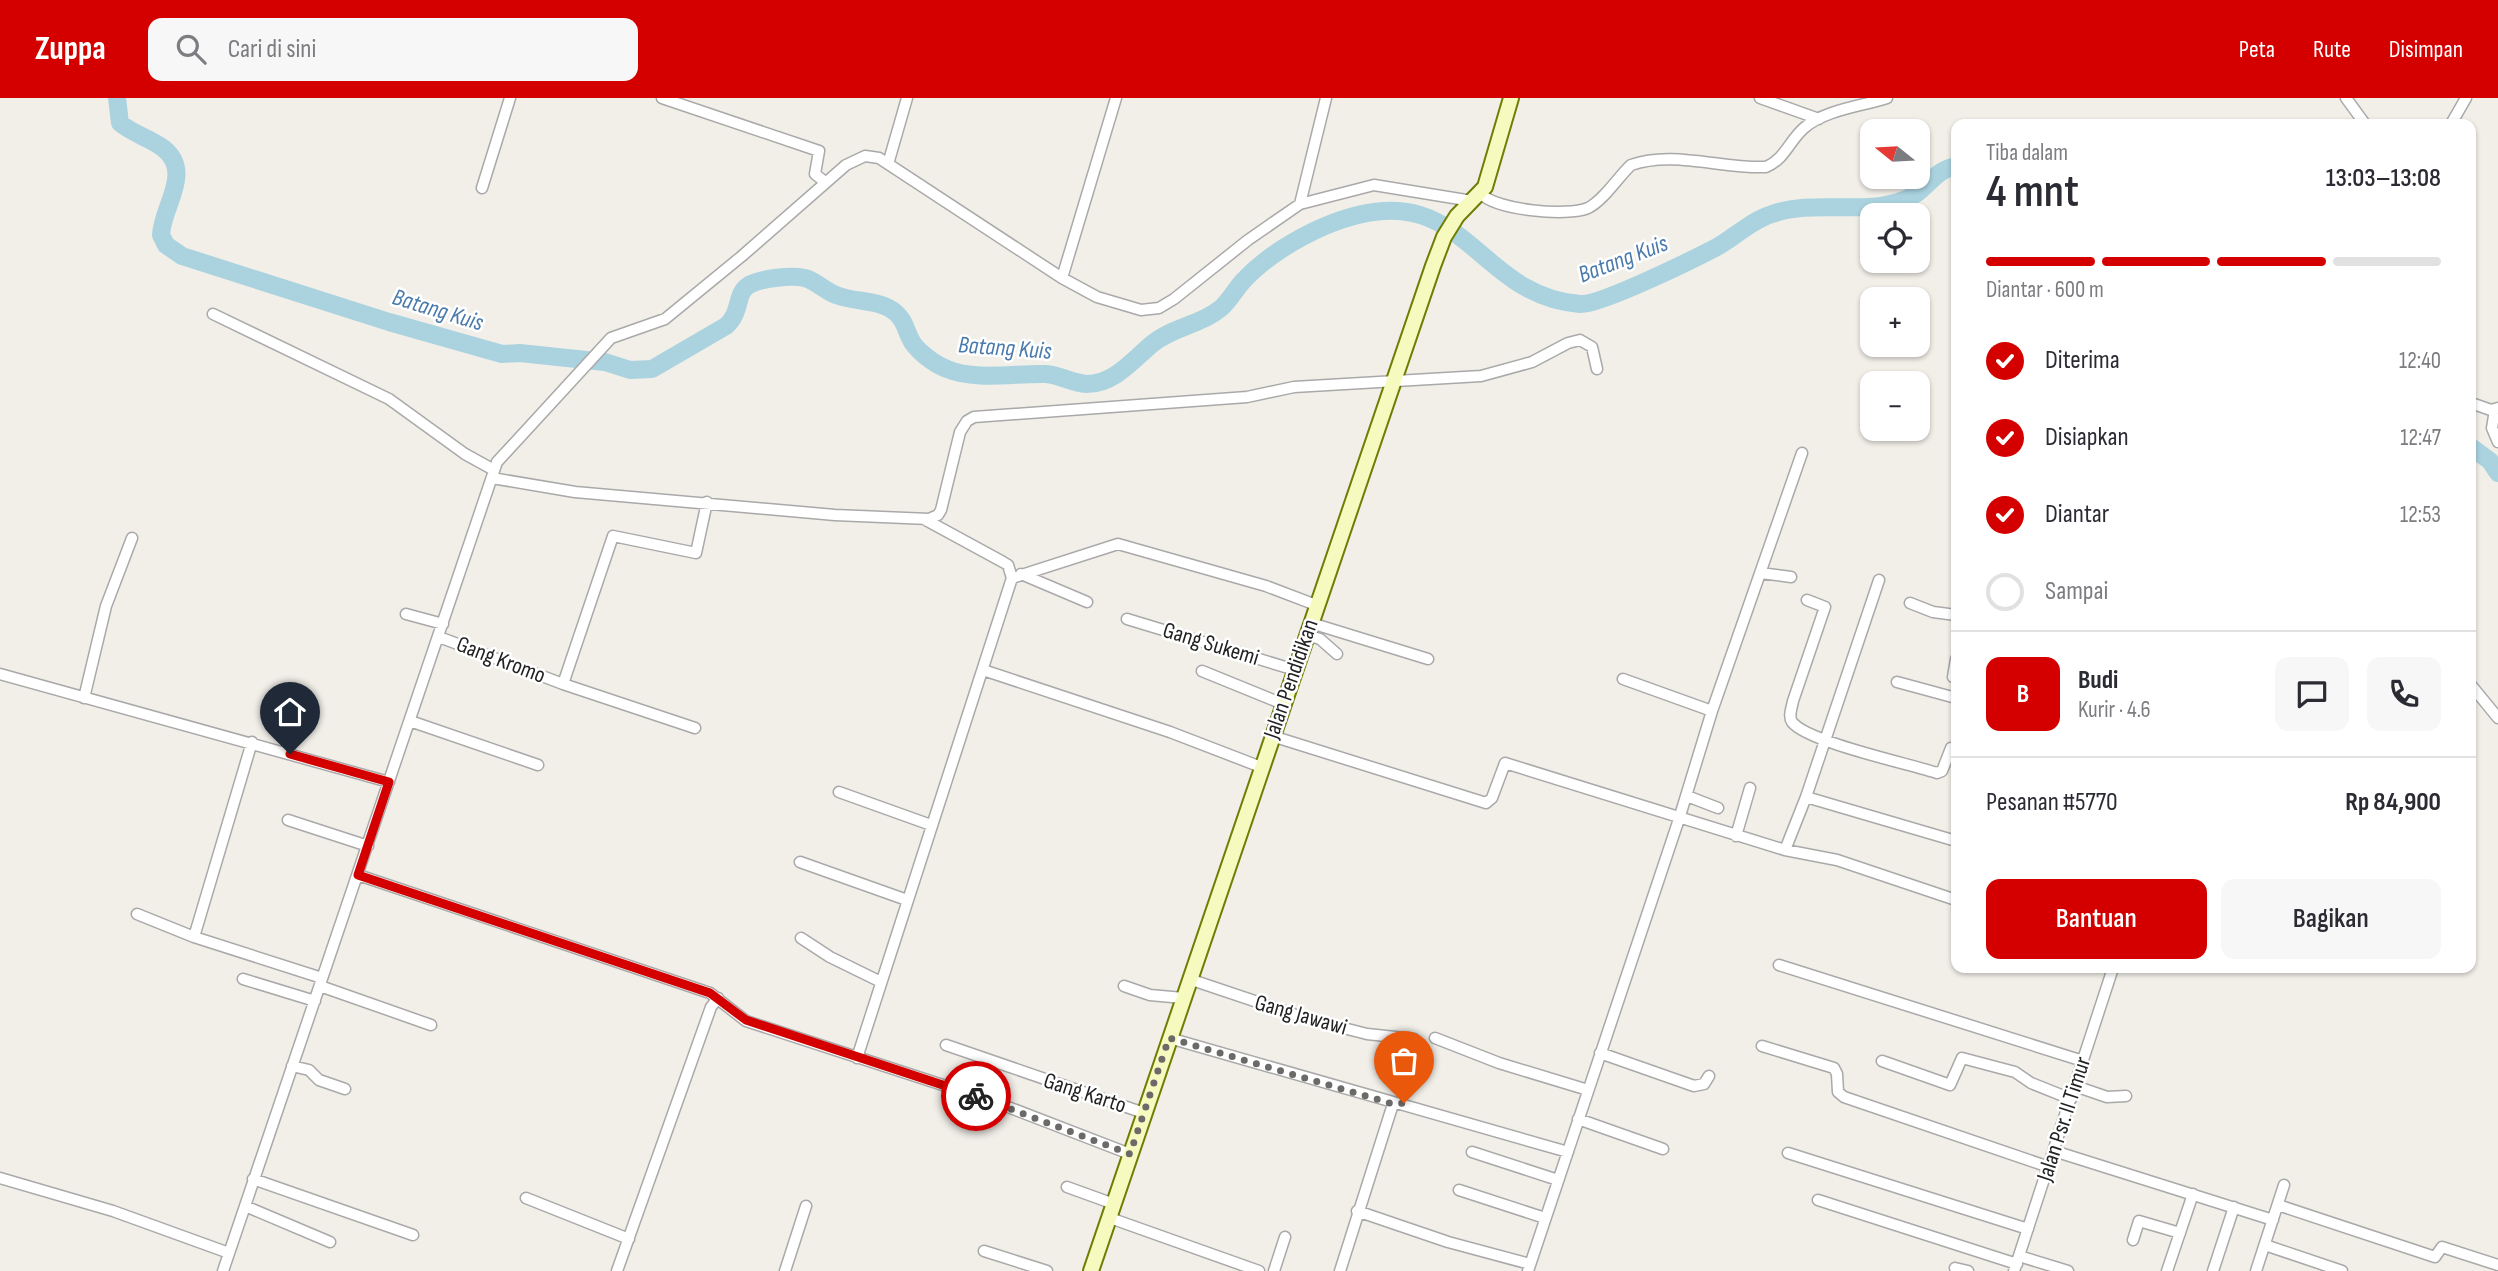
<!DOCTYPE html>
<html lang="id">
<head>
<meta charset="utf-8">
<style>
  body { margin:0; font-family:"Sofia Sans Condensed",sans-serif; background:#f7f7f7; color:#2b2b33; height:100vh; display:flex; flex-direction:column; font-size:26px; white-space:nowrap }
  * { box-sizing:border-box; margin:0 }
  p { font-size:23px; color:#7c7c81 }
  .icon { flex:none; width:38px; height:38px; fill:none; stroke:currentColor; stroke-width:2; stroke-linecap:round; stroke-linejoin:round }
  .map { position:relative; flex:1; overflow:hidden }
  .side { position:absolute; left:1951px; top:21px; width:525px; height:854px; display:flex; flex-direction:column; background:#fff; border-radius:14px; box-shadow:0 2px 5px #0004 }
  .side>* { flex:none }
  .needle { width:46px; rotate:288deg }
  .fabs { position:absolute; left:1860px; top:21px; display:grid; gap:14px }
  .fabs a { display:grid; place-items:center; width:70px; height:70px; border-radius:14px; background:#fff; box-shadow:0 2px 5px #0004; font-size:35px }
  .pin { position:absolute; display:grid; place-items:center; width:60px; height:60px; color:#fff; margin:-72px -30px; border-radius:50% 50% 50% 0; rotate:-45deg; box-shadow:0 0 7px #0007 }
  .pin .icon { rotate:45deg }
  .courier { position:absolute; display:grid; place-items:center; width:70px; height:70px; margin:-35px; border:5px solid #d40000; border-radius:50%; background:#fff; color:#222; box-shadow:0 2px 9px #0007 }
  .overview em { font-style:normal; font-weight:600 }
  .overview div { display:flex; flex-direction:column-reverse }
  .overview { display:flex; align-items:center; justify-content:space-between; height:119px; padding:0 35px }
  h1 { font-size:46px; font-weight:600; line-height:52px }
  .bar { display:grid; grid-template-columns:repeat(4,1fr); gap:10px 7px; align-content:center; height:84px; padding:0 35px }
  .bar i { height:9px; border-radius:5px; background:#e1e1e2 }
  .bar .active { background:#d40000 }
  .bar p { grid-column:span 4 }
  .line { display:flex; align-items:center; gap:18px; padding:0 35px; border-top:2px solid #e1e1e2 }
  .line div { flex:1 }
  .round { display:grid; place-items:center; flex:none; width:74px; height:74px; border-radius:14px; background:#f7f7f7 }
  ol { padding:0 35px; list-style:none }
  li { display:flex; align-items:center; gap:21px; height:77px }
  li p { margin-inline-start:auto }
  li .icon { padding:7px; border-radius:50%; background:#d40000; color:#fff; stroke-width:4 }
  li:last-child { color:#7c7c81 }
  li i { width:38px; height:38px; border:4px solid #e1e1e2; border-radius:50% }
  .primary-button { display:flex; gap:14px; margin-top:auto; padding:14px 35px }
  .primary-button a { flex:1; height:80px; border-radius:14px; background:#d40000; color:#fff; font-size:28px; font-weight:600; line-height:80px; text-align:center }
  .primary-button a+a { background:#f7f7f7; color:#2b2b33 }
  header { display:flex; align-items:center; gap:42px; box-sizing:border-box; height:98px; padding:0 35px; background:#d40000; color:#fff }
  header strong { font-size:33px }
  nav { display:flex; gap:38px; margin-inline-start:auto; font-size:24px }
  .search { width:490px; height:63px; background:#f7f7f7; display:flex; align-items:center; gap:18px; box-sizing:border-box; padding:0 24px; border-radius:14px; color:#7c7c81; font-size:26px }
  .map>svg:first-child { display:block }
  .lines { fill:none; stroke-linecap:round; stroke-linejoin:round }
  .river { stroke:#aad3df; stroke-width:18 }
  .minor-casing { stroke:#a9a9a9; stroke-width:13 }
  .secondary-casing { stroke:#707d05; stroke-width:18 }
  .minor { stroke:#fff; stroke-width:10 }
  .secondary { stroke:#f7fabf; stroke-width:14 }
  .done { stroke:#6b6a68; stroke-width:7; stroke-dasharray:0 12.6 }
  .route { stroke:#d40000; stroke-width:9 }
  .labels { text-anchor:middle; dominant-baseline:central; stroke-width:5; stroke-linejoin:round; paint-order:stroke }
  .street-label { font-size:23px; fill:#222; stroke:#fff }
  .water-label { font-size:24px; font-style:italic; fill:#4a7aab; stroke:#fff }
</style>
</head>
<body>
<header>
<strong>Zuppa</strong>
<div class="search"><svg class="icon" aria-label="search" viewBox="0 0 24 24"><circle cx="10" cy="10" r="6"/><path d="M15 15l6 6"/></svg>Cari di sini</div>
<nav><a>Peta</a><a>Rute</a><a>Disimpan</a></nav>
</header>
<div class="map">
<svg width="2498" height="1173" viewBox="0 0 2498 1173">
  <rect width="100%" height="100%" fill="#f2efe9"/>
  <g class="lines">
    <path class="river" d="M117 0 120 25C133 36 150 40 163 50 194 74 162 108 161 137L166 147 182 158 389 224 502 256 520 255 605 264 630 272 652 271 726 228C742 214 735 195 749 187 762 180 791 177 805 180 816 183 825 193 836 197 856 205 880 201 896 215 905 223 905 230 910 240 915 252 934 266 947 271 976 283 1015 275 1046 276 1060 277 1072 285 1087 286 1114 286 1133 262 1152 246 1172 229 1201 227 1221 210 1230 202 1235 192 1243 183 1264 160 1297 140 1325 128 1465 69 1471 198 1580 206 1599 208 1696 160 1717 149 1735 139 1752 122 1772 116 1812 102 1858 116 1898 104 1928 96 1930 73 1956 68
      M2471 349 2490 363 2498 375"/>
    <defs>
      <path id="minor" d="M662 0 819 53 815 76 825 84
        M1760 0 1819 21
        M2346 0 2365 26
        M2451 26 2466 0
        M888 66 907 0
        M482 90 510 0
        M1481 96C1497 112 1567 119 1588 110 1604 102 1618 79 1631 67 1673 52 1722 71 1766 69 1785 61 1789 43 1804 30 1824 12 1862 8 1887 0
        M1300 106 1326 0
        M1062 180 1116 0
        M213 216 389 301 465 356 494 372
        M2471 305 2491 312 2498 310
        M2495 312 2492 330 2498 344
        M492 380 575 394 835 417 929 421 938 417 941 412 960 334 967 323 974 319 1247 299 1294 289 1481 278 1532 264 1568 245 1580 242 1592 249 1597 271
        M1761 475 1791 479
        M1021 476 1087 504
        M1012 480 1118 446 1266 488 1316 507
        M1807 502 1825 509 1793 603C1792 609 1788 618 1792 624 1807 644 1910 666 1937 675L1942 673 1951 650H1956
        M1910 505 1933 514 1956 517
        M406 516 443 526
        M1127 521 1295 572
        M1311 525 1428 561
        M1307 537 1320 541 1337 556
        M439 539 563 586 695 630
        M983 572 1170 634 1261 669
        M1202 573 1283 606
        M0 576 389 684
        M1953 579 1956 561
        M1623 581 1712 613
        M1897 584 1956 600
        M563 586 613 438 696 455 707 404
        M2471 587 2498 620
        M84 600 106 508 132 440
        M410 623 538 667
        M1272 638 1486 705 1492 700 1505 665 1785 752 1837 762 1956 802
        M839 694 931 727
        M1687 698 1718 710
        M1806 699 1956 743
        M288 722 368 748
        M1736 738 1750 690
        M1785 752 1806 699 1879 482
        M800 764 907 802
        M358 777 710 895 746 923 995 1004 1130 1056
        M137 816 194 839 322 880
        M194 839 252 644
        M801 840 830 859 881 884
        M1779 867 2083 963
        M243 881 315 903
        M1189 881 1308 921 1367 936 1414 941
        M320 888 431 927
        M1124 888 1150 897 1183 900
        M1169 940 1568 1054
        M1435 940 1499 965 1588 992
        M946 947 1144 1015
        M1762 948 1834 970 1837 976 1838 994 1844 999 2049 1069
        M1600 955 1694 988 1704 986 1709 978
        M857 960 1012 480 1008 467 1003 464 924 421
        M1882 963 1950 987 1962 960 2015 974 2031 985 2071 1001
        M292 968 309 972 319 982 345 991
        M2075 988 2107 999 2126 998
        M1578 1021 1663 1051
        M2054 1053 2273 1122
        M1472 1054 1558 1082
        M1788 1055 2028 1131
        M0 1080 113 1113 229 1155
        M253 1081 413 1137
        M1067 1089 1114 1106
        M1459 1092 1545 1120
        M526 1100 629 1141
        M1818 1102 2017 1166
        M2278 1107 2435 1159 2442 1149 2498 1167
        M245 1108 330 1144
        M1357 1113 1448 1144 1530 1166
        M1110 1120 1259 1173
        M2133 1142 2139 1123 2180 1135
        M2265 1147 2342 1173
        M984 1153 1047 1173
        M2019 1158 2068 1173
        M1955 1170 1968 1173
        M223 1173 497 364 611 240 665 221 742 158 846 67 865 58 879 60 1062 180 1097 199 1141 212 1159 210 1174 201 1248 142 1300 106 1374 87 1472 103
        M617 1173 711 909 718 900
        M785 1173 806 1108
        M1274 1173 1285 1139
        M1340 1173 1393 1006
        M1528 1173 1679 721 1712 613 1802 355
        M2014 1173 2113 870
        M2167 1173 2193 1096
        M2213 1173 2234 1109
        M2256 1173 2284 1087"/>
      <path id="secondary" d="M1091 1173 1433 168 1444 139 1457 118 1485 89 1511 0"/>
    </defs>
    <use href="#minor" class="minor-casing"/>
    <use href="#secondary" class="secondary-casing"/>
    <use href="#minor" class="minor"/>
    <use href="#secondary" class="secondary"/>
  </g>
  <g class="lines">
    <path class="done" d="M976 998 1130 1056 1169 940 1393 1006 1404 1005"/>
    <path class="route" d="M290 656 389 684 358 777 710 895 746 922 976 998"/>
  </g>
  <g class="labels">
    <g class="street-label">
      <text transform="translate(1211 546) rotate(17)">Gang Sukemi</text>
      <text transform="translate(501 562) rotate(21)">Gang Kromo</text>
      <text transform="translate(1291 581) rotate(-71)">Jalan Pendidikan</text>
      <text transform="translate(1301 917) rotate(16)">Gang Jawawi</text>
      <text transform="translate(1085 995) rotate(18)">Gang Karto</text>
      <text transform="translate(2064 1021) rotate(-72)">Jalan Psr. II Timur</text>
    </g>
    <g class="water-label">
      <text transform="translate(1623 161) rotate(-21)">Batang Kuis</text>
      <text transform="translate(438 212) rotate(17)">Batang Kuis</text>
      <text transform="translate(1005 250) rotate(4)">Batang Kuis</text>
    </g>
  </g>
</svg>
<div class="fabs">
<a><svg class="needle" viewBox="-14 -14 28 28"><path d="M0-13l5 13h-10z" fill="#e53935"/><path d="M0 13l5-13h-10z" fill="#7c7c81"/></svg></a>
<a><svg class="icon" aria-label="locate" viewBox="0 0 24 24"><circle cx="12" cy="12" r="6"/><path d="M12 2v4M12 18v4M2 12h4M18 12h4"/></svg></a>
<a>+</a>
<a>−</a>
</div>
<div class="pin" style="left:1404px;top:1005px;background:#ea580c"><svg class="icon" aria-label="bag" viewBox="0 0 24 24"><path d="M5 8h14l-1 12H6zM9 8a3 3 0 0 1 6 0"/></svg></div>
<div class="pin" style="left:290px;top:656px;background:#1f2937"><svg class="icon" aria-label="home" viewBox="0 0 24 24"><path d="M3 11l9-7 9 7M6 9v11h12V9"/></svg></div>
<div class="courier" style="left:976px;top:998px"><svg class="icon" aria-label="bike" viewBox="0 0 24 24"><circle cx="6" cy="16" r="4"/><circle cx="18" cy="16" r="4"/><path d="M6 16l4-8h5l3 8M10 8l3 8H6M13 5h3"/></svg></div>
<section class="side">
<div class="overview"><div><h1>4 mnt</h1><p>Tiba dalam</p></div><em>13:03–13:08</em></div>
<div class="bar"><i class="active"></i><i class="active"></i><i class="active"></i><i></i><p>Diantar · 600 m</p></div>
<ol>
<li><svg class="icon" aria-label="check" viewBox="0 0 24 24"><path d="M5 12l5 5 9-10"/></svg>Diterima<p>12:40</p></li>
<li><svg class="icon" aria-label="check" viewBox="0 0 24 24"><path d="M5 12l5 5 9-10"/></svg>Disiapkan<p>12:47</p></li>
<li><svg class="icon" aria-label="check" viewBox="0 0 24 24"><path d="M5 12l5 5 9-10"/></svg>Diantar<p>12:53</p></li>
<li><i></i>Sampai</li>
</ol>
<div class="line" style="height:126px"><b class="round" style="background:#d40000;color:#fff">B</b><div><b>Budi</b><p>Kurir · 4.6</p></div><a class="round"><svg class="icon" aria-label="chat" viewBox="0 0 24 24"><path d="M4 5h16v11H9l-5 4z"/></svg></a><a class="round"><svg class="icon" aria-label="phone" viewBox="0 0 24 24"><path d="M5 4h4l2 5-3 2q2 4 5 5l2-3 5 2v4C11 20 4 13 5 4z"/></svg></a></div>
<div class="line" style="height:91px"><div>Pesanan #5770</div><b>Rp 84,900</b></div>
<div class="primary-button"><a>Bantuan</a><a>Bagikan</a></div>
</section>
</div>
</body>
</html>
